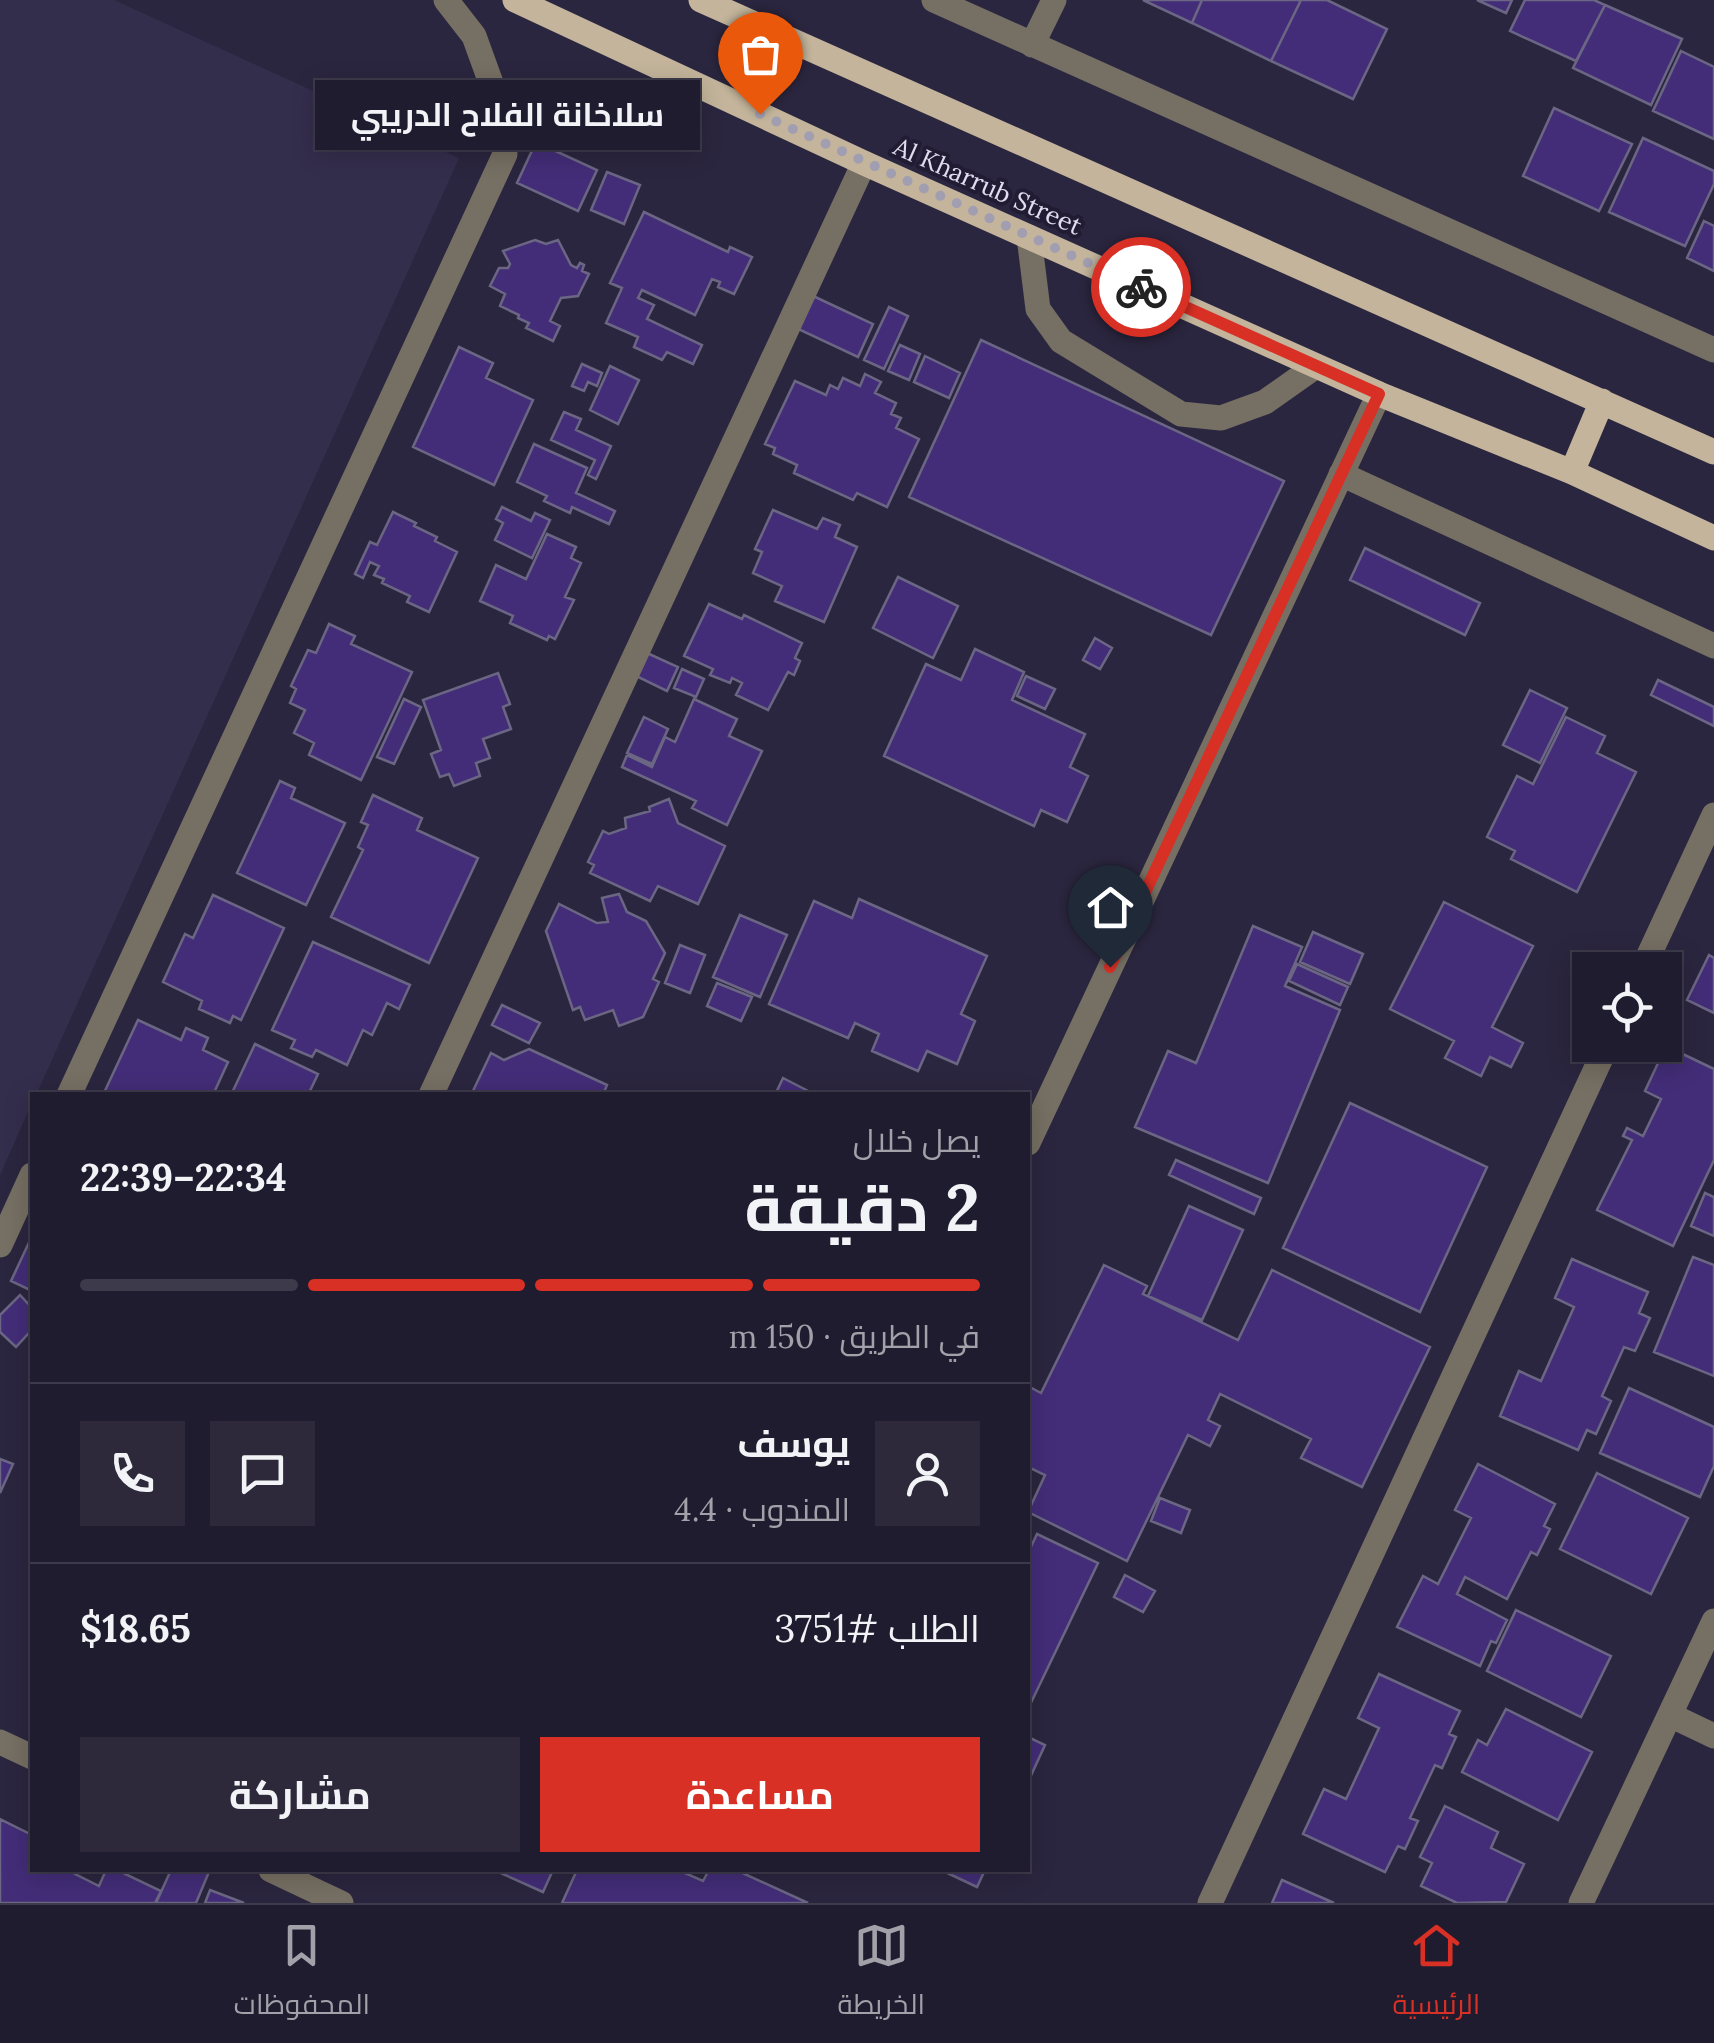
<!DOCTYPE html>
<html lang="ar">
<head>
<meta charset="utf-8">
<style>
  body { margin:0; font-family:Lora,Cairo,serif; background:#2d293b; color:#f1f3f6; direction:rtl; height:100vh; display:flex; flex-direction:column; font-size:38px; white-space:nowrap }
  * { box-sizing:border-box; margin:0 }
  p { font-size:32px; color:#a2a1aa }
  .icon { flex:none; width:55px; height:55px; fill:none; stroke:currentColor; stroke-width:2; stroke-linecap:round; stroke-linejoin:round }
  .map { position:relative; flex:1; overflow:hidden; direction:ltr }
  .panel { position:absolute; left:30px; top:1092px; width:1000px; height:780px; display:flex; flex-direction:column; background:#201c2f; border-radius:0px; box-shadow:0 5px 25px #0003,0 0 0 2px #3d3a4b; direction:rtl }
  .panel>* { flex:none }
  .controls { position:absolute; left:1572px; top:952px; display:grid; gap:20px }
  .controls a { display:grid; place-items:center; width:110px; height:110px; border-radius:0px; background:#201c2f; box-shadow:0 5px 25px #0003,0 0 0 2px #3d3a4b; font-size:50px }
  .pin { position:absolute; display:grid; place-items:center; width:85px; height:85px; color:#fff; margin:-102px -42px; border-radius:50% 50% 50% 0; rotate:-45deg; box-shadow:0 0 10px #0007 }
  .pin .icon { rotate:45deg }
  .courier { position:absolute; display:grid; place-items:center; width:100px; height:100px; margin:-50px; border:8px solid #d93025; border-radius:50%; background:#fff; color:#222; box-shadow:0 2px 12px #0007 }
  .bubble { position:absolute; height:70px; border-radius:0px; background:#201c2f; box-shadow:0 5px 25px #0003,0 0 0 2px #3d3a4b; font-size:32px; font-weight:700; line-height:70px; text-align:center; direction:rtl }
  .summary em { font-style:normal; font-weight:700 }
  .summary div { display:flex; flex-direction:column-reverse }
  .summary { display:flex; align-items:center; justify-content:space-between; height:170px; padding:0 50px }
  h1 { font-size:65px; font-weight:700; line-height:75px }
  .bar { display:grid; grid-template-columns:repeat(4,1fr); gap:15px 10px; align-content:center; height:120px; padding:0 50px }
  .bar i { height:12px; border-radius:8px; background:#3d3a4b }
  .bar .on { background:#d93025 }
  .bar p { grid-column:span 4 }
  .line { display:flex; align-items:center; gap:25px; padding:0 50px; border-top:2px solid #3d3a4b }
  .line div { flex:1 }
  .round { display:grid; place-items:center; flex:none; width:105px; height:105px; border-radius:0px; background:#2d293b }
  .cta { display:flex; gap:20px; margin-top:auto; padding:20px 50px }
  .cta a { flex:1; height:115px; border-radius:0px; background:#d93025; color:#fff; font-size:40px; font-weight:700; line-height:115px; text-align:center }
  .cta a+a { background:#2d293b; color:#f1f3f6 }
  .dock { display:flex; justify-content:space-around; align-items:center; height:140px; border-top:2px solid #3d3a4b; background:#201c2f; font-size:28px; color:#a2a1aa }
  .dock a { display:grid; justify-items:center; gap:5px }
  .dock .on { color:#d93025 }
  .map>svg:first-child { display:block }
  .built { fill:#342e4d }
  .building { fill:#432d78; stroke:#6b6683; stroke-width:2.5 }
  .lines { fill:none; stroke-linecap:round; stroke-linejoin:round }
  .minor { stroke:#766f63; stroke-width:25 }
  .major { stroke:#c3b49b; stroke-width:25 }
  .done { stroke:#a19eb1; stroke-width:10; stroke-dasharray:0 18 }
  .route { stroke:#d93025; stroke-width:12 }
  .labels { text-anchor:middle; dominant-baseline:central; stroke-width:8; stroke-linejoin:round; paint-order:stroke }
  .street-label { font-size:25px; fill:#e0deee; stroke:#211c34 }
</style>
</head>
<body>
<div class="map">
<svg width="1714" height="1903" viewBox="0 0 1714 1903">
  <rect width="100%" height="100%" fill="#2b263f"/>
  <path class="built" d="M0 0H114L459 158 36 1095H32V1103L0 1175Z"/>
  <path class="building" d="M1143 0H1202L1192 23Z
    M1202 0H1301L1271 61 1192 23Z
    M1301 0H1327L1387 29 1353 99 1271 61Z
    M1477 0H1512L1506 13Z
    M1525 0H1594L1605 5 1576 61 1510 31Z
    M1605 5 1682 39 1651 105 1573 68Z
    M1681 51 1714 67V139L1653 111Z
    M1554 108 1632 144 1599 211 1523 176Z
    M1643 138 1714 171V184L1685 246 1609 212Z
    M536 142 597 170 578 211 517 183Z
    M607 172 640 185 624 224 591 210Z
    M644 212 728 252 730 247 752 257 734 294 718 287 720 282 712 279 695 315 642 290 638 298 654 305 647 319 702 345 693 364 667 352 662 360 634 347 638 337 606 323 622 288 610 283Z
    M1704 221 1714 226V271L1687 258Z
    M535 240 546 244 558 240 571 265 577 268 580 263 584 265 582 271 589 274 578 296 561 298 550 321 560 326 553 341 526 328 529 323 518 318 519 315 500 306 505 294 490 286 499 268H508L510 264 503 251Z
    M811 295 873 324 858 357 796 328Z
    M889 307 908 316 884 369 864 360Z
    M981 340 1284 481 1211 635 909 497Z
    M900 345 920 354 909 380 888 371Z
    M459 347 493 363 486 378 533 400 494 485 413 447Z
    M925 356 960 373 949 398 914 382Z
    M582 364 602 373 597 386 588 382 584 391 572 386Z
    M610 366 639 380 618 424 590 410Z
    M865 374 881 382 875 393 896 403 891 414 901 418 896 428 919 439 887 507 857 493 853 500 794 473 797 465 773 454 775 448 765 444 795 381 826 395 830 385 838 389 843 378 860 386Z
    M564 412 581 419 576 430 611 446 596 479 588 475 595 460 551 440Z
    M534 444 587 468 576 493 615 511 609 524 572 507 570 513 544 501 547 496 517 482Z
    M502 507 531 521 535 513 550 520 532 558 495 540 503 523 496 519Z
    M773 510 817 529 823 518 840 525 835 537 857 547 824 622 775 601 782 586 753 573 762 552 755 549Z
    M393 512 416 523 414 526 437 537 435 541 457 552 429 612 407 602 410 596 382 583 384 579 374 575 379 566 370 562 363 578 355 574 370 542 377 545Z
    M547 534 576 547 571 558 581 563 565 597 574 600 555 639 549 636 547 640 510 623 513 616 480 601 496 565 526 579Z
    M1365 548 1480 603 1465 635 1350 580Z
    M898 577 958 606 933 658 873 628Z
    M709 604 742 619 744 615 802 643 795 658 800 661 794 675 788 672 768 710 736 695 742 683 732 678 730 683 710 675 713 669 684 656Z
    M329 624 355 636 351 644 412 672 361 780 309 755 314 743 294 733 305 710 290 703 296 689 291 686 308 650 316 653Z
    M1095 638 1112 648 1100 669 1083 660Z
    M975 649 1024 672 1012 700 1085 734 1070 767 1088 776 1067 822 1041 810 1034 826 884 756 926 664 961 680Z
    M647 653 678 667 667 691 636 676Z
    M682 669 704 679 696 697 674 688Z
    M498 673 510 704 503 707 511 729 483 739 490 758 476 763 480 776 454 786 449 774 440 777 431 754 441 750 423 700Z
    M1026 676 1055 689 1045 709 1017 696Z
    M1658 680 1714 707V726L1651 695Z
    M1530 690 1567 708 1540 763 1503 745Z
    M404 699 421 707 394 764 377 757Z
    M694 699 737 719 729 736 762 751 727 825 692 808 696 801 622 767 627 755 652 767 665 737 675 742Z
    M644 717 668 729 652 764 627 753Z
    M1566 717 1605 736 1597 753 1636 772 1577 892 1511 859 1515 851 1487 837 1517 776 1533 784Z
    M280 781 295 788 291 798 345 823 306 905 237 873Z
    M373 795 422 818 417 830 478 858 429 963 331 917 363 850 358 847 368 825 361 822Z
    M669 799 678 823 725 846 698 904 658 886 650 901 590 873 594 865 588 862 603 831 609 834 626 828 625 818 650 811 649 807Z
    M619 894 627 912 646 921 665 953 653 979 659 982 643 1017 619 1026 613 1010 585 1020 580 1007 573 1010 546 931 559 904 597 923 608 922 602 898Z
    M213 895 284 928 241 1020 233 1016 230 1023 199 1009 202 1001 163 982 185 934 193 938Z
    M859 899 987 956 961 1014 975 1021 957 1064 927 1051 918 1071 872 1051 879 1034 855 1023 848 1038 769 1004 814 901 852 918Z
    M1444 902 1533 946 1492 1027 1523 1043 1511 1067 1490 1057 1481 1076 1445 1058 1454 1041 1390 1009Z
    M740 915 787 935 760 997 713 977Z
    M1253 926 1302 947 1285 986 1340 1010 1268 1183 1135 1127 1168 1051 1196 1063Z
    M1313 932 1363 954 1350 984 1300 962Z
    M313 942 410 985 399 1009 387 1003 372 1035 363 1030 347 1065 316 1050 312 1057 291 1048 295 1040 272 1030Z
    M680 945 705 955 690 993 665 983Z
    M1709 955 1714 958V1013L1687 1000Z
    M1297 964 1348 987 1340 1005 1289 981Z
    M717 983 752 997 741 1021 707 1006Z
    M502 1005 540 1023 529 1043 492 1025Z
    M138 1020 181 1040 186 1028 208 1038 203 1050 228 1062 213 1095H103Z
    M255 1044 318 1074 308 1095H231Z
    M1666 1046 1714 1069V1160L1673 1246 1597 1210 1632 1140 1623 1136 1627 1128 1643 1136 1661 1099 1645 1091Z
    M529 1049 607 1085 603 1095H477L472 1093 491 1053 504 1060Z
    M783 1078 816 1095H775Z
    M1350 1103 1487 1167 1420 1312 1283 1248Z
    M1176 1160 1261 1198 1254 1214 1169 1175Z
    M1705 1193 1714 1197V1236L1691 1226Z
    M1189 1206 1243 1230 1202 1320 1148 1296Z
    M32 1236V1291L11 1281Z
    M1693 1257 1714 1265V1376L1654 1352Z
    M1572 1259 1648 1292 1639 1313 1650 1318 1635 1351 1624 1347 1602 1396 1611 1401 1596 1434 1587 1430 1578 1450 1500 1416 1519 1371 1541 1381 1574 1307 1555 1298Z
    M1104 1265 1147 1286 1143 1294 1238 1340 1272 1270 1430 1347 1362 1487 1301 1458 1311 1439 1220 1394 1208 1420 1220 1426 1210 1446 1188 1435 1127 1561 1028 1512 1045 1475 1028 1467V1386L1041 1393Z
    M20 1295 32 1308V1338L28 1334 16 1347 0 1332V1315Z
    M1629 1388 1714 1427V1466L1700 1497 1600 1453Z
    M0 1459 13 1464 0 1493Z
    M1478 1464 1555 1504 1544 1526 1550 1529 1537 1555 1531 1552 1507 1599 1465 1577 1457 1594 1507 1620 1496 1643 1491 1641 1480 1666 1397 1627 1423 1576 1438 1584 1471 1518 1455 1510Z
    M1597 1473 1688 1518 1651 1594 1560 1549Z
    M1160 1498 1190 1510 1181 1533 1151 1521Z
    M1037 1534 1098 1563 1028 1709V1553Z
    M1125 1575 1155 1591 1143 1612 1114 1597Z
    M1516 1610 1611 1656 1581 1717 1487 1671Z
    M1379 1674 1460 1711 1449 1734 1456 1737 1442 1768 1435 1765 1410 1818 1418 1821 1405 1849 1398 1846 1385 1872 1303 1834 1324 1789 1346 1799 1379 1728 1358 1718Z
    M1506 1709 1592 1752 1558 1820 1462 1772 1478 1740 1487 1745Z
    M1028 1737 1045 1745 1028 1782Z
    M1445 1806 1498 1832 1491 1848 1524 1864 1506 1902 1457 1903 1421 1886 1432 1863 1420 1857Z
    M0 1819 32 1835V1870H67L99 1886 106 1870H117L161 1891 155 1903H0Z
    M171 1870H204L209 1872 196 1903H156Z
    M494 1870H553L543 1892Z
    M577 1870H678L703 1881 709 1870H736L808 1903H562Z
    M941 1870H985L977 1887Z
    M1282 1880 1334 1903H1272Z
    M210 1890 244 1903H205Z"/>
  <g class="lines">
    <path class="minor" d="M934 0 1714 350
      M1032 45 1054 0
      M1029 237 1038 309 1061 341 1181 414 1221 418 1265 402 1316 366
      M1341 474 1714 646
      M1642 970 1714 815
      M69 1095 505 154 499 105 474 36 446 0
      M431 1095 864 163
      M1028 1143 1379 394
      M0 1245 32 1175
      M1670 1715 1714 1736
      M0 1742 32 1757
      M271 1870 341 1903
      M1210 1903 1607 1045
      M1581 1903 1714 1621"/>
    <path class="major" d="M515 0 864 163 1379 394 1572 472 1714 538
      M701 0 1714 452
      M1572 472 1602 401"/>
  </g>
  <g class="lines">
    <path class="done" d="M760 114 1141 287"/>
    <path class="route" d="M1110 967 1379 394 1141 287"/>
  </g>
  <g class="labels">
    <g class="street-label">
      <text transform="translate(988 186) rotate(24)">Al Kharrub Street</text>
    </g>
  </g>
</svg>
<div class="controls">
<a><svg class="icon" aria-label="locate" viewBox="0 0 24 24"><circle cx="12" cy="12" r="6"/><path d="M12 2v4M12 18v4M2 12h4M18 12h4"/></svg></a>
</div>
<div class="pin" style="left:760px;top:114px;background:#ea580c"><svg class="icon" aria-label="bag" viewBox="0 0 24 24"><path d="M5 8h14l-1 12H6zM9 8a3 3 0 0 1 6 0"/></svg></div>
<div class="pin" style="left:1110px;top:967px;background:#1f2937"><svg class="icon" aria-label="home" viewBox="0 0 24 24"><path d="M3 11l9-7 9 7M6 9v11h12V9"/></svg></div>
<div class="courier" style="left:1141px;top:287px"><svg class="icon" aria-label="bike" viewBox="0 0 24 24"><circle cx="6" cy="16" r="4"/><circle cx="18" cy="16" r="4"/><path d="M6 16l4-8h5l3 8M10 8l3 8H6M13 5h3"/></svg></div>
<div class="bubble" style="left:315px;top:80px;width:385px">سلاخانة الفلاح الدريبي</div>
<section class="panel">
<div class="summary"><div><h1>2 دقيقة</h1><p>يصل خلال</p></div><em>22:34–22:39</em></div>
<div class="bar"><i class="on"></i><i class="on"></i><i class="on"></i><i></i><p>في الطريق · 150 m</p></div>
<div class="line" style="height:180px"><a class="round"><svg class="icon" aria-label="person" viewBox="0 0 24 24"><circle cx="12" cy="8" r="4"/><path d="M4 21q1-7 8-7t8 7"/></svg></a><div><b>يوسف</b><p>المندوب · 4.4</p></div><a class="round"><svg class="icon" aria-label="chat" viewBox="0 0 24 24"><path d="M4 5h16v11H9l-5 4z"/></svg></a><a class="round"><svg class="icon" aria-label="phone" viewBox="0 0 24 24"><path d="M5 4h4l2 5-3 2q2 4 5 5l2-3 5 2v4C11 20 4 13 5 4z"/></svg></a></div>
<div class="line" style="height:130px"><div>الطلب #3751</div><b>$18.65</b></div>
<div class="cta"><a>مساعدة</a><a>مشاركة</a></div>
</section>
</div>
<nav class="dock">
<a class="on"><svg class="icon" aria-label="home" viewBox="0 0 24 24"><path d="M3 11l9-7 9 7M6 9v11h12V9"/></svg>الرئيسية</a>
<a><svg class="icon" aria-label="map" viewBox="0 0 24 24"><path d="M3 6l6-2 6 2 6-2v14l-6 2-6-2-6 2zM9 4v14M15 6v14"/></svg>الخريطة</a>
<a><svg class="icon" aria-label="saved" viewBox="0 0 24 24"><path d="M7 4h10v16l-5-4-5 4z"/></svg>المحفوظات</a>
</nav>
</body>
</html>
